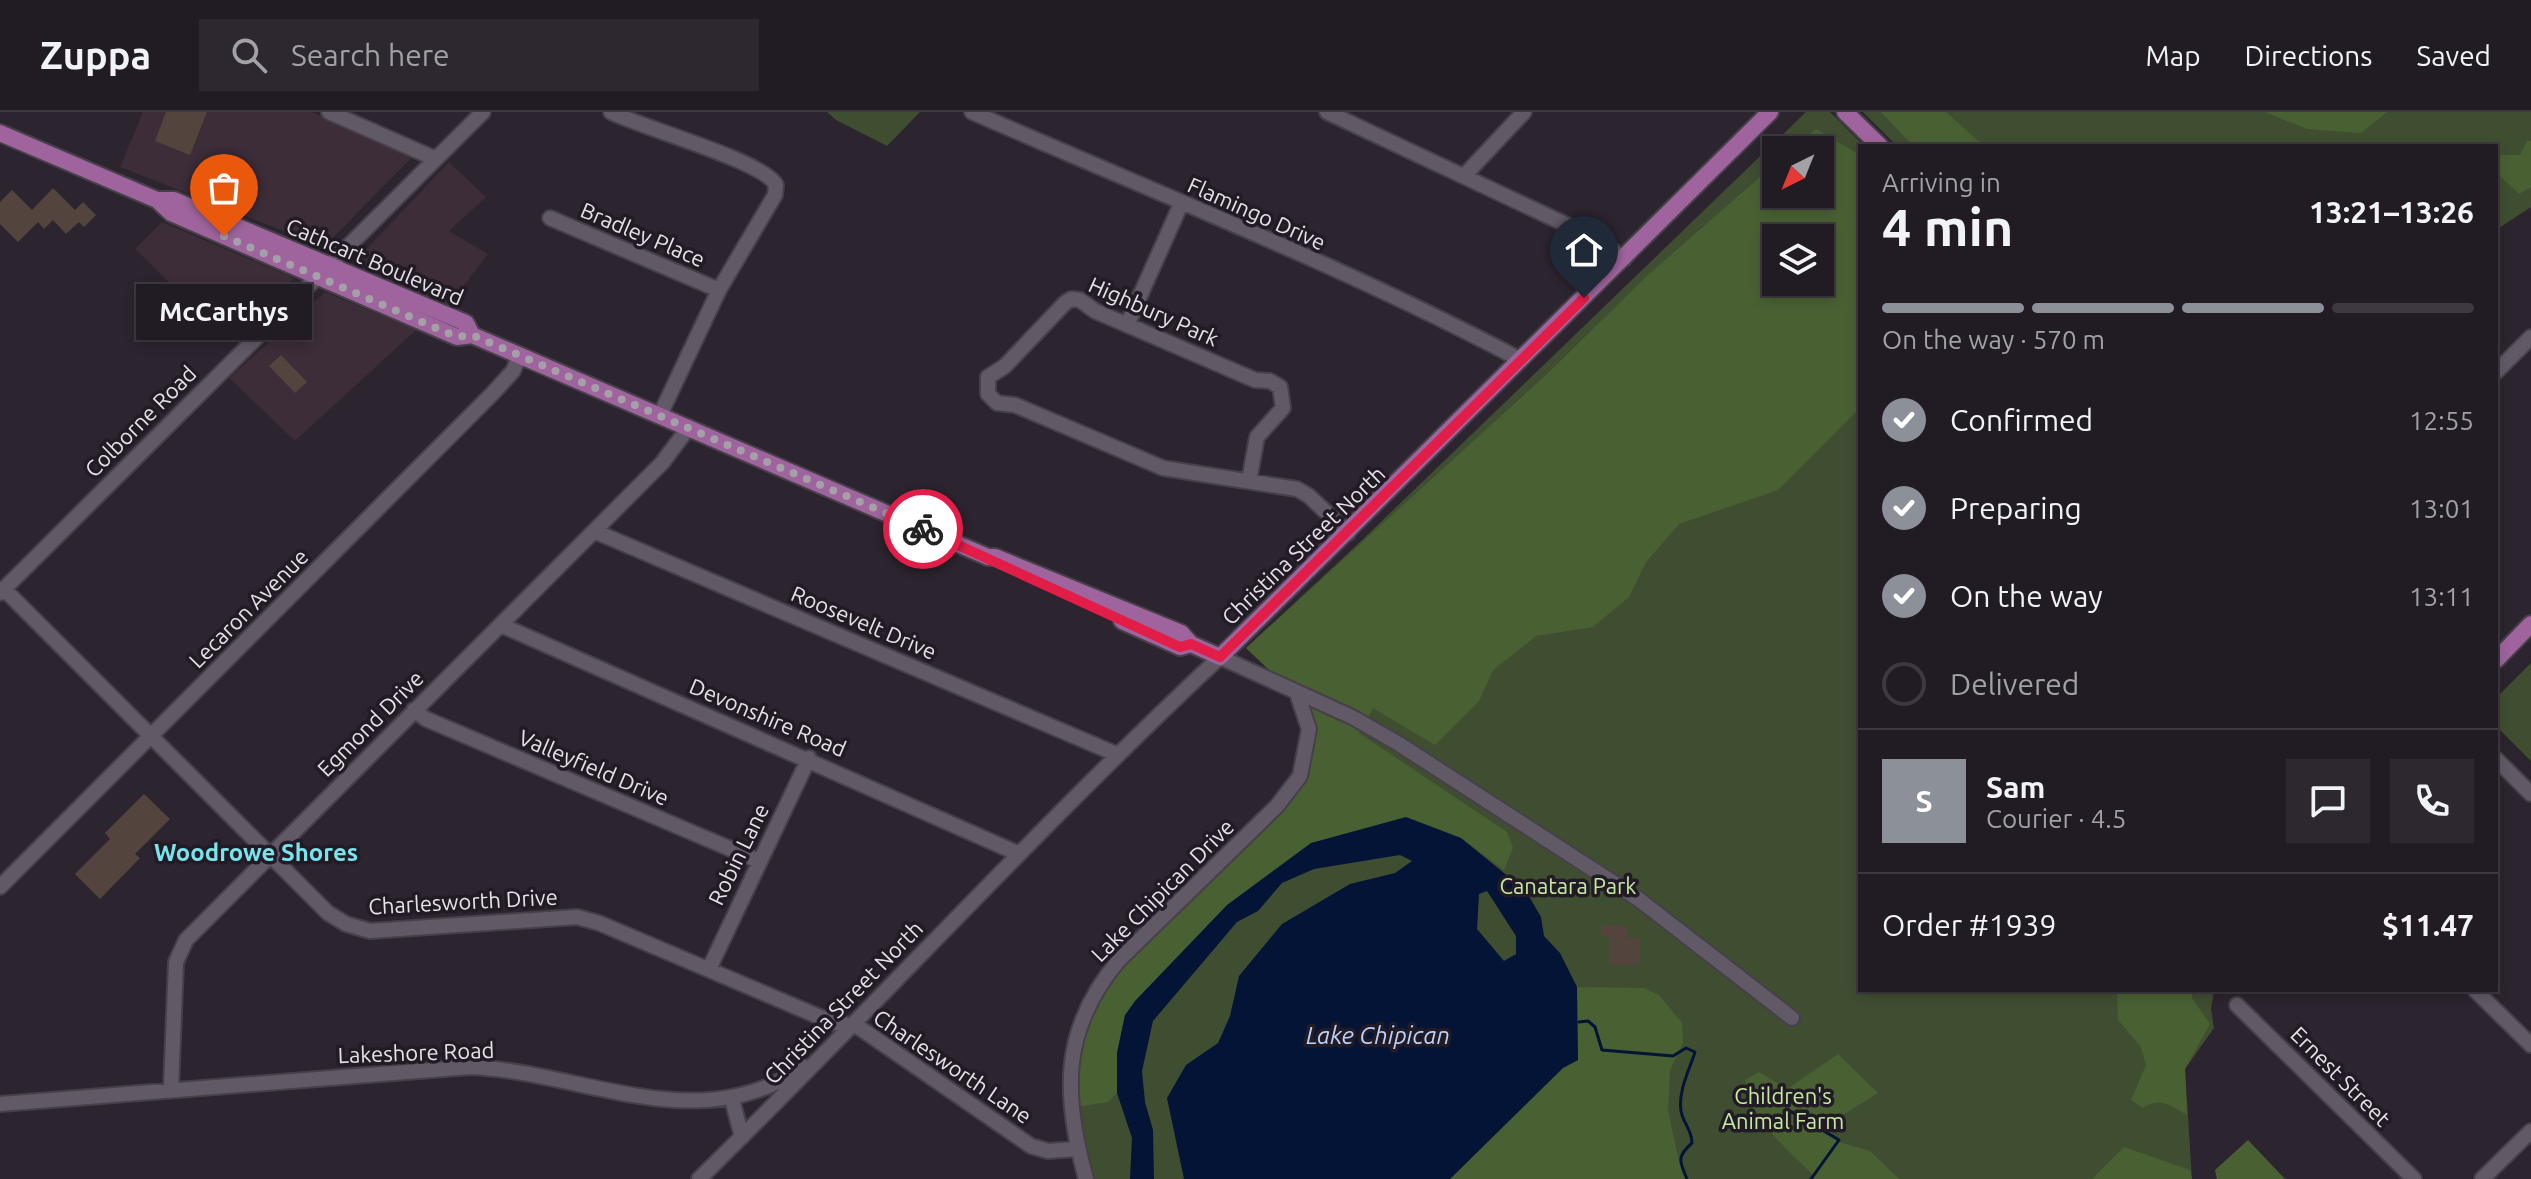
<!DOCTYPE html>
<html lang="en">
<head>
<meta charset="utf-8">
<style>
  body { margin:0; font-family:Ubuntu,sans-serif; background:#2d2830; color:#f1f3f6; height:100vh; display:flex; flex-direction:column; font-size:30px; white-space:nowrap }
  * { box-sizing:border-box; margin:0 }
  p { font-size:26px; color:#a2a1a6 }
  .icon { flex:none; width:44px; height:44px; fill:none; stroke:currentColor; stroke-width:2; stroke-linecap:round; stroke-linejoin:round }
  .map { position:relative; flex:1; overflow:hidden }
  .panel { position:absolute; left:1858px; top:32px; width:640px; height:848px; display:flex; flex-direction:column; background:#211b23; border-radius:0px; box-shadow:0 4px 12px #0003,0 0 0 2px #3e3941 }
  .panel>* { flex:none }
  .needle { width:52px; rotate:223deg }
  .fabs { position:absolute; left:1762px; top:24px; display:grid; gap:16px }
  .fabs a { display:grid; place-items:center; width:72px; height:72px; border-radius:0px; background:#211b23; box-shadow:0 4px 12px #0003,0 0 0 2px #3e3941; font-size:40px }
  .pin { position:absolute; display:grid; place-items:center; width:68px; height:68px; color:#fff; margin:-82px -34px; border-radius:50% 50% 50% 0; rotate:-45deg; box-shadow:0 0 8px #0007 }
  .pin .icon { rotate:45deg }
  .courier { position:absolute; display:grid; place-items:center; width:80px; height:80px; margin:-40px; border:6px solid #e11d48; border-radius:50%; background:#fff; color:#222; box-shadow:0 2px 10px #0007 }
  .bubble { position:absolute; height:56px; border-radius:0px; background:#211b23; box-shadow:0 4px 12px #0003,0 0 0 2px #3e3941; font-size:26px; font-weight:600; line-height:56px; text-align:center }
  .overview em { font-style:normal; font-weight:600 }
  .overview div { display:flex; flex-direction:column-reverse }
  .overview { display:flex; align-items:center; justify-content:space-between; height:136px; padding:0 24px }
  h1 { font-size:52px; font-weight:600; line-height:60px }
  .bar { display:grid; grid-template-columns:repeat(4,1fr); gap:12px 8px; align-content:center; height:96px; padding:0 24px }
  .bar i { height:10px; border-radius:6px; background:#3e3941 }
  .bar .active { background:#8c9099 }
  .bar p { grid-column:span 4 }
  .line { display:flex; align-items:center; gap:20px; padding:0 24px; border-top:2px solid #3e3941 }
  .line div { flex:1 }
  .round { display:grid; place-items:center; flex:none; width:84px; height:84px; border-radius:0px; background:#2d2830 }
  ol { padding:0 24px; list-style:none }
  li { display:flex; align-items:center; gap:24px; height:88px }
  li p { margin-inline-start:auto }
  li .icon { padding:8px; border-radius:50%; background:#8c9099; color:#fff; stroke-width:4 }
  li:last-child { color:#a2a1a6 }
  li i { width:44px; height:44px; border:4px solid #3e3941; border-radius:50% }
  header { display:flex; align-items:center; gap:48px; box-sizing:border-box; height:112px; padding:0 40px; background:#211b23; border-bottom:2px solid #3e3941 }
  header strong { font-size:38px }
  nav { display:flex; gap:44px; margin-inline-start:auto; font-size:28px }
  .search { width:560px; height:72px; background:#2d2830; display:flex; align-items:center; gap:20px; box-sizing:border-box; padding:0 28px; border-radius:0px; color:#a2a1a6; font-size:30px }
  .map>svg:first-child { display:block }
  .commercial { fill:#3c2d38 }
  .green { fill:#3f4e31; fill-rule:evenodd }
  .forest { fill:#496033; fill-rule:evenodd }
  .water { fill:#041437; fill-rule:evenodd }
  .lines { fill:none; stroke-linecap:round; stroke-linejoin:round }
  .stream { stroke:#041437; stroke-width:3 }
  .building { fill:#54443e }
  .minor-casing { stroke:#464049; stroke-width:18 }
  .major-casing { stroke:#464049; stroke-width:20 }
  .minor { stroke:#625966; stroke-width:14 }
  .major { stroke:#9f649d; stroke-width:16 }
  .done { stroke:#a59fa8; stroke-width:8; stroke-dasharray:0 14.4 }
  .route { stroke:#e11d48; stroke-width:10 }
  .labels { text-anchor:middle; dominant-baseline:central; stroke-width:7; stroke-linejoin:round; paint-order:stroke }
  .street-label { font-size:22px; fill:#e6e1e9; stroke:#221b26 }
  .park-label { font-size:22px; fill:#c4e9a1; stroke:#221b26 }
  .neighbourhood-label { font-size:24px; font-weight:bold; fill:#79e4eb; stroke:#221b26 }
  .water-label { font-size:24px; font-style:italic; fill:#bad1fa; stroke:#221b26 }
</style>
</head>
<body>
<header>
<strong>Zuppa</strong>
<div class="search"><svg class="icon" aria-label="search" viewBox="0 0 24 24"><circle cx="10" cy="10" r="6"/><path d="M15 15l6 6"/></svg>Search here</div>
<nav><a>Map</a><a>Directions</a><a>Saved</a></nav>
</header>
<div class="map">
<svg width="2531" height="1067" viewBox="0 0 2531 1067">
  <rect width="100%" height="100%" fill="#2c242f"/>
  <path class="commercial" d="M143 0H312L413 44 324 135 120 55Z
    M449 50 486 85 449 119 488 142 448 194 355 149Z
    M162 110 294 166 231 231 135 137Z
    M325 180 416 218 295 329 229 266Z"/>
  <path class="green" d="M827 0H920L887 34 836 8Z
    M1806 0H1830L1864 34H1860V878H2214L2211 897 2214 916 2185 957 2192 1067H1083L1070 996 1097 884 1275 693 1298 663 1306 616 1290 578 1246 536 1360 430ZM1776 38H1820V82H1776ZM1776 126H1820V170H1776Z
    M1863 0H2531V95L2496 118V34H1897Z
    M2531 551V649L2496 614V586Z"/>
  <path class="forest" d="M1881 0H1946L1984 34H1913Z
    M2265 0H2387L2361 21 2307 17Z
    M1816 17 1860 43V296L1778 378 1679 412 1646 450 1629 485 1593 515 1536 524 1493 558 1479 589 1435 633 1373 596 1359 621 1507 720 1513 736 1504 758 1461 726 1311 731 1125 903 1117 941V981L1108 990 1070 996 1074 940 1097 884 1275 693 1298 663 1306 616 1290 578 1246 536 1546 263 1648 163 1776 51V82H1820V38H1791ZM1776 126H1820V170H1776Z
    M2527 29H2531V75L2519 82 2496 60V49L2500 43H2520Z
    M1577 875 1644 876 1659 883 1682 911 1683 931 1670 958 1668 999 1679 1049 1687 1067H1450L1563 956 1578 948Z
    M2117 878H2192V886L2210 912 2185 957 2187 1003C2171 994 2160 984 2143 996L2131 988 2146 953 2141 935 2118 908Z
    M1838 942 1878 981 1822 1016 1839 1030 1870 1039 1899 1067H1812L1813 1063C1785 1035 1751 1008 1745 968L1759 960 1787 977Z
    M2248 1028 2285 1067H2217L2215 1058Z
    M2124 1035 2190 1058 2192 1067H2092Z"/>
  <path class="water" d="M1406 705 1461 726 1526 779 1541 805 1544 824 1560 841 1577 875 1578 948 1563 956 1450 1067H1184L1167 986 1186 953 1218 931 1230 904 1239 864 1282 812 1350 772 1395 761 1412 749 1400 743 1314 757 1282 771 1258 799 1237 810 1153 909 1142 959 1145 990 1153 1018 1154 1067H1130L1132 1026 1117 981V941L1125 903 1135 889 1227 793 1311 731ZM1487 779 1516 824V842L1504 849 1477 817 1479 782Z"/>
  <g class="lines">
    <path class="stream" d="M1579 910 1588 909 1595 915 1602 938 1673 944 1686 936 1695 940C1689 959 1678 979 1681 999 1683 1011 1692 1018 1692 1031 1677 1044 1679 1049 1687 1067
      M1790 999 1839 1028 1811 1067"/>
  </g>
  <path class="building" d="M166 0H207L190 43 155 29Z
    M53 76 75 98 83 90 96 103 84 115 79 110 66 122 53 108 44 117 38 110 18 130 0 112V90L12 78 32 98Z
    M281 243 307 270 295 281 269 254Z
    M144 682 170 707 135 742 140 746 100 787 75 762 110 727 105 721Z
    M1601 813 1627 814V826H1640V853H1609V824H1601Z"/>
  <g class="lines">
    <defs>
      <path id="minor" d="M329 0 436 47
        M611 0C642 16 764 49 776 73L775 83 719 178 660 303
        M972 0C1156 81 1344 154 1521 248
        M1327 0 1599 128 1624 147
        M1464 64 1524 0
        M550 106 719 178
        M1127 213 1181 92
        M2496 260 2531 225
        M1249 369 1257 325 1283 296 1280 275 1270 269 1255 268 1095 199 1080 188 1071 187 1065 191 1005 254 988 265V282L997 291 1015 293 1163 356 1297 377 1309 384 1348 421
        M594 419 1116 642
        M4 477 328 801 346 812 370 819 577 805 599 811 834 911 857 914 1031 1034 1048 1039 1078 1037
        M0 481 483 0
        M501 513 1017 741
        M414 598 426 607 759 749
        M2496 647 2531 682
        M0 775 493 281 513 259 520 243
        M709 857 809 646
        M2475 878 2531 933
        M2237 893 2414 1067
        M171 977 176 850 186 828 662 351 689 315
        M732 987 742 1025
        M0 992 470 955C585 960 697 1028 804 955
        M699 1067C875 895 1040 713 1220 545L1352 605 1399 632 1637 786 1792 906
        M1086 1067C1063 984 1060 918 1119 848L1277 694 1300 664 1309 617 1297 581
        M2482 1067 2531 1019"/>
      <path id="major" d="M1845 0 1880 34
        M0 21 157 88 171 101 457 225 472 223
        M157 88H174L466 211 472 223
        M472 223 988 445H995L1181 521 1191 532 1220 545 1770 0
        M1122 509 1180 535 1191 532
        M2496 548 2531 512"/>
    </defs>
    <use href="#minor" class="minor-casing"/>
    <use href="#major" class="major-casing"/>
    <use href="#minor" class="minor"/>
    <use href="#major" class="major"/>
  </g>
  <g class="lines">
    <path class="done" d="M224 124 457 225 472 223 923 417"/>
    <path class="route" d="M923 417 1180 535 1191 532 1220 545 1584 186"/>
  </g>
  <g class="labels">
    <g class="street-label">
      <text transform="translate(1257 101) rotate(24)">Flamingo Drive</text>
      <text transform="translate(643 122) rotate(23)">Bradley Place</text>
      <text transform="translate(375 149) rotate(23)">Cathcart Boulevard</text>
      <text transform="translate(1154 199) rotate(24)">Highbury Park</text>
      <text transform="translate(140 309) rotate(-45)">Colborne Road</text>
      <text transform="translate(1303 433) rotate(-44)">Christina Street North</text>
      <text transform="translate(248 496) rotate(-45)">Lecaron Avenue</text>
      <text transform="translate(864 510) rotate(23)">Roosevelt Drive</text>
      <text transform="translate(768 605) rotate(23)">Devonshire Road</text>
      <text transform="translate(370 611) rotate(-45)">Egmond Drive</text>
      <text transform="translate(594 655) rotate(23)">Valleyfield Drive</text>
      <text transform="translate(738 742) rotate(-64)">Robin Lane</text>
      <text transform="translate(1162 778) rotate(-45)">Lake Chipican Drive</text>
      <text transform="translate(463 789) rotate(-3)">Charlesworth Drive</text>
      <text transform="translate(843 890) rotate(-46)">Christina Street North</text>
      <text transform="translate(416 940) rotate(-2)">Lakeshore Road</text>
      <text transform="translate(953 954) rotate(34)">Charlesworth Lane</text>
      <text transform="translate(2341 964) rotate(45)">Ernest Street</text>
    </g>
    <g class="park-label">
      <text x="1568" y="773">Canatara Park</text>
      <text x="1783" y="983">Children's<tspan x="1783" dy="25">Animal Farm</tspan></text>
    </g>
    <g class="neighbourhood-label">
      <text x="256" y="740">Woodrowe Shores</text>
    </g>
    <g class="water-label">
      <text x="1378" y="923">Lake Chipican</text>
    </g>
  </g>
</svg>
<div class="fabs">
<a><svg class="needle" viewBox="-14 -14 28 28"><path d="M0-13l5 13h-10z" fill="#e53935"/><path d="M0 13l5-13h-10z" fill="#a2a1a6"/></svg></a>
<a><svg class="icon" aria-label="layers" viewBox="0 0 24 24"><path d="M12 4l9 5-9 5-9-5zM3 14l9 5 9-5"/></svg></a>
</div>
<div class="pin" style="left:224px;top:124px;background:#ea580c"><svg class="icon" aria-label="bag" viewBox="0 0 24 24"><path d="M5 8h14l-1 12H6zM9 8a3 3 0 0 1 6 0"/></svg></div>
<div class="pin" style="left:1584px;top:186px;background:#1f2937"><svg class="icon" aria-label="home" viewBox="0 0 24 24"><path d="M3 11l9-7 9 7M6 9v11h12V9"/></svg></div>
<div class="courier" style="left:923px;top:417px"><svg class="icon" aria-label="bike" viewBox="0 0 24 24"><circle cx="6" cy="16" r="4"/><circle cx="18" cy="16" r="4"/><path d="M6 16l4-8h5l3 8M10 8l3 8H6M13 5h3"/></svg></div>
<div class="bubble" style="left:136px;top:172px;width:176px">McCarthys</div>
<section class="panel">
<div class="overview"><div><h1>4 min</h1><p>Arriving in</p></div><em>13:21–13:26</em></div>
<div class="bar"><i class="active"></i><i class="active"></i><i class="active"></i><i></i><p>On the way · 570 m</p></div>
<ol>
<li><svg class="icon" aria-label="check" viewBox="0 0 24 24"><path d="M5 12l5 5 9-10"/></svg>Confirmed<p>12:55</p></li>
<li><svg class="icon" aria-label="check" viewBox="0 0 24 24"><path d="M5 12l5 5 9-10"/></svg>Preparing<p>13:01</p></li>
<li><svg class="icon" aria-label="check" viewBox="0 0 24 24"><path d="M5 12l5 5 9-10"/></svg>On the way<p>13:11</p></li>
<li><i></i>Delivered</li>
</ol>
<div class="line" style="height:144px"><b class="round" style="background:#8c9099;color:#fff">S</b><div><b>Sam</b><p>Courier · 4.5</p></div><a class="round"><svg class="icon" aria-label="chat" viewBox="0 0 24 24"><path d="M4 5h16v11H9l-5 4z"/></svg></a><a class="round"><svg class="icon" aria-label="phone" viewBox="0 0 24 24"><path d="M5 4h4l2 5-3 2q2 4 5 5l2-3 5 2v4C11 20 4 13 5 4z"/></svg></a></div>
<div class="line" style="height:104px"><div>Order #1939</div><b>$11.47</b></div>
</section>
</div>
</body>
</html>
